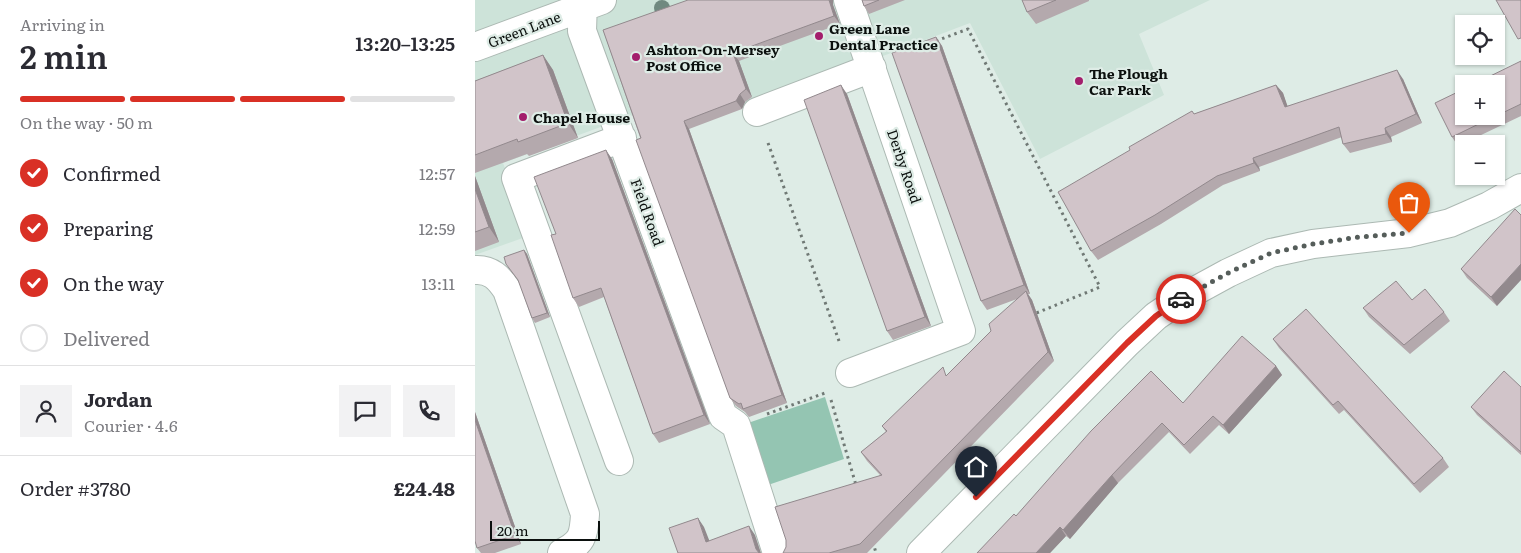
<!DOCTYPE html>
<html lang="en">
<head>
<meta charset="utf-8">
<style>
  body { margin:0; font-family:Literata,serif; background:#f2f2f3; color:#2b2b33; height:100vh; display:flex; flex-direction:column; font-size:19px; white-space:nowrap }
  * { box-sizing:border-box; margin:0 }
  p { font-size:16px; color:#7c7c81 }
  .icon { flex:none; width:28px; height:28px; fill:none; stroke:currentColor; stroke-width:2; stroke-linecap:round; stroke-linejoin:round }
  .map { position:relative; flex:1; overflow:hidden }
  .side { display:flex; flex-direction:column; background:#fff; width:475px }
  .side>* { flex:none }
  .controls { position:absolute; left:980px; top:15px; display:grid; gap:10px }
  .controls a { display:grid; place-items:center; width:50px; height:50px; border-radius:0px; background:#fff; box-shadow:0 1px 4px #0004; font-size:25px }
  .scale { position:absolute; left:15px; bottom:12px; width:110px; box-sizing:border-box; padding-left:5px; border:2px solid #0b100e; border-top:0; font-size:14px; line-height:18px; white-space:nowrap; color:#0b100e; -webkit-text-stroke:4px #deece6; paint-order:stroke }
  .pin { position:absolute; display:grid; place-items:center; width:42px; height:42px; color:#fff; margin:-51px -21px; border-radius:50% 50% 50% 0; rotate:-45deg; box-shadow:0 0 5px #0007 }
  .pin .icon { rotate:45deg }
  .courier { position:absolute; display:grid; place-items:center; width:50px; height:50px; margin:-25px; border:4px solid #d93025; border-radius:50%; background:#fff; color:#222; box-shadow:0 1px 6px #0007 }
  .overview em { font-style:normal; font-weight:600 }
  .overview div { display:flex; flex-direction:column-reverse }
  .overview { display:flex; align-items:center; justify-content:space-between; height:85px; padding:0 20px }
  h1 { font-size:32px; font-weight:600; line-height:38px }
  .bar { display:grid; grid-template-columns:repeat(4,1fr); gap:8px 5px; align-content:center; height:60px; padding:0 20px }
  .bar i { height:6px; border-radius:4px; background:#e1e1e2 }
  .bar .selected { background:#d93025 }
  .bar p { grid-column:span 4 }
  .line { display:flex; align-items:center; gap:12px; padding:0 20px; border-top:1px solid #e1e1e2 }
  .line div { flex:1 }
  .round { display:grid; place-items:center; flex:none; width:52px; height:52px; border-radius:0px; background:#f2f2f3 }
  ol { padding:0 20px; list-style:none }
  li { display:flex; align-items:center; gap:15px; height:55px }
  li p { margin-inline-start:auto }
  li .icon { padding:5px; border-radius:50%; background:#d93025; color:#fff; stroke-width:4 }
  li:last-child { color:#7c7c81 }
  li i { width:28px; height:28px; border:2px solid #e1e1e2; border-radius:50% }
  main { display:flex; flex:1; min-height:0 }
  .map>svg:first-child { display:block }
  .built { fill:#cde3d9 }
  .green { fill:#94c5b2 }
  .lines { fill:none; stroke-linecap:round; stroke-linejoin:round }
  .minor-casing { stroke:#acb9b3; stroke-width:30 }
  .path { stroke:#707975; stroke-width:3; stroke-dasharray:2.5 4; stroke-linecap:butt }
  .minor { stroke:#fff; stroke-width:28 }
  .tree { fill:#708980 }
  .wall { fill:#b4a9ad }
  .shaded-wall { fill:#92898d }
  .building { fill:#d1c4c9; stroke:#92898d }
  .done { stroke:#555d5a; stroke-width:5; stroke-dasharray:0 9 }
  .route { stroke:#d93025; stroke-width:6 }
  .poi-dot { fill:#a31e6c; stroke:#deece6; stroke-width:2 }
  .labels { text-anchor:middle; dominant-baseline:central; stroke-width:4.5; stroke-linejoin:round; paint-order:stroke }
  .poi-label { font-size:14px; font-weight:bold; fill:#0b100e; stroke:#deece6; text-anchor:start }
  .street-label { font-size:14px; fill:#0b100e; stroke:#deece6 }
</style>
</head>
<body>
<main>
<section class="side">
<div class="overview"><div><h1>2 min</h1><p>Arriving in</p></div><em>13:20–13:25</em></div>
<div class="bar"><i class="selected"></i><i class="selected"></i><i class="selected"></i><i></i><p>On the way · 50 m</p></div>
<ol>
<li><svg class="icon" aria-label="check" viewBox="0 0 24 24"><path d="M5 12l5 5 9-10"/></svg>Confirmed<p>12:57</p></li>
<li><svg class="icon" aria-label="check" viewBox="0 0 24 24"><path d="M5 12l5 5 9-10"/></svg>Preparing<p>12:59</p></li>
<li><svg class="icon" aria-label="check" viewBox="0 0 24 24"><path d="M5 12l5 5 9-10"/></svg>On the way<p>13:11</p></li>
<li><i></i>Delivered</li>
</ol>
<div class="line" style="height:90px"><a class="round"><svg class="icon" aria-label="person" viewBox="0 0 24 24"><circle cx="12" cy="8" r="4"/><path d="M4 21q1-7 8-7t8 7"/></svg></a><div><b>Jordan</b><p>Courier · 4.6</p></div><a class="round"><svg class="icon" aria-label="chat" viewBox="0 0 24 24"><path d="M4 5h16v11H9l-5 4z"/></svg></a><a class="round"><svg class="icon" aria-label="phone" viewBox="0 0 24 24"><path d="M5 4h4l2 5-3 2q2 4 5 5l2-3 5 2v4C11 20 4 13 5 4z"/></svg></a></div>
<div class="line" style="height:65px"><div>Order #3780</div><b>£24.48</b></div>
</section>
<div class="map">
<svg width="1046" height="553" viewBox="0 0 1046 553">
  <rect width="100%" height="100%" fill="#deece6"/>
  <path class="built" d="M0 0H735L664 34 689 95 565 159 495 23 321 89 177 140 166 112 28 163 42 200 59 234 0 255Z"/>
  <path class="green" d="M350 397 369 459 293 485 273 423Z"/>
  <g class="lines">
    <defs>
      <path id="minor" d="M108 0 107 31 248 416 261 425 302 553
        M373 0 486 331 375 373
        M0 47 127 0
        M282 112 397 68
        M0 270C16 269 24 278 32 290L110 514C109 536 107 543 87 553
        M144 461 41 178 147 138
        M446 553 652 343 681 316 709 297 753 273 796 253 838 244 934 233 975 223 1014 206 1046 188"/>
    </defs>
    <use href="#minor" class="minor-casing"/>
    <path class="path" d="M461 41 493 29 625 287 559 314
      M293 143 364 341
      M356 400 381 485
      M292 414 350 393
      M398 542 401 553"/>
    <use href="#minor" class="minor"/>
  </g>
  <circle class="tree" cx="187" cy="8" r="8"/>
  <path class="wall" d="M387 0H430L394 14 389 6Z
    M547 0H614V1L561 24 552 12Z
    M358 5 365 24 264 61 277 97 270 102 267 109 214 129 312 403 274 417 270 412 261 406 255 398 128 30Z
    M461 37 467 46 555 294H553L557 300 579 361 392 553H308L405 475 392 461 386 452 411 432 407 426 473 374 516 331 542 299 512 310 506 301Z
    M68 55 78 70 103 138 54 156 52 154 0 173V81Z
    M1046 61V116L983 146 977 137 989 116H1021V84Z
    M928 79 947 123 916 137 917 142 875 153 868 144 867 137 784 167 785 171 748 185 686 224 623 260 616 251 719 114 801 85 808 93 812 106Z
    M372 94 456 326 418 340 412 331Z
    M137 159 235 424 184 443 178 434 129 297 104 307 98 298 81 234Z
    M0 176 24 242 0 251Z
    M1046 215 1022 306 992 278 986 269Z
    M49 250 52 254 75 317 60 323 57 318Z
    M937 300 969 312 975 321 935 354 894 317 888 308Z
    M798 339 968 458 974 467 945 493 869 410 864 414 804 348Z
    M801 366 807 375 754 434 744 425 715 454 694 432 643 483 595 539 591 536 575 553H502L541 516 708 403Z
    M1046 387V455L1002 415 996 407Z
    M0 412 46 544 20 553H6L2 548 0 541Z"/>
  <path class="shaded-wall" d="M354 0H358V5L365 24 359 16Z
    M461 37 467 46 555 294 549 285Z
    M258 53 264 61 277 97 271 89Z
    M68 55 78 70 103 138 93 123Z
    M922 70 928 79 947 123 941 114Z
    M366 85 372 94 456 326 450 317Z
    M801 85 808 93 816 116 810 107Z
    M265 94 270 102 267 109 261 101Z
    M209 121 214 129 312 403 307 395Z
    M910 128 916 137 917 142 911 134Z
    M131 150 137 159 235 424 229 415Z
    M778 158 784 167 785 171 779 163Z
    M0 176 24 242 14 227 0 189Z
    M49 250 52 254 75 317 72 313Z
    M1046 264V280L1022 306 1016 297Z
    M551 291 557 300 579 361 573 352Z
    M801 366 807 375 754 434 748 425Z
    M0 412 46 544 40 535 0 420Z
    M637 475 643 483 595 539 588 530Z
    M223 518 229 527 238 550 231 542Z
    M274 526 280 535 286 553H284L281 549Z
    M585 527 591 536 575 553H561Z"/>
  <path class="building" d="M213 0H354L359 16 258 53 271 89 265 94 261 101 209 121 307 395 268 409 266 403 264 404 255 398 161 140 166 138 128 30Z
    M387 0H404L389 6Z
    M547 0H581L552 12Z
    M1021 0H1046V38L1043 39Z
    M461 37 549 285 506 301 417 53Z
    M68 55 93 123 43 142 42 139 0 155V81Z
    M1046 61V104L1021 116V84H999Z
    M922 70 941 114 910 128 911 134 868 144 864 127 778 158 779 163 742 176 680 215 616 251 583 192 655 150 654 147 717 111 719 114 801 85 810 107Z
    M366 85 450 317 412 331 329 100Z
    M989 89V116H1020L977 137 960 103Z
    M131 150 229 415 178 434 126 288 98 298 76 235 81 234 59 177Z
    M0 189 14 227 0 232Z
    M1040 209 1046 215V264L1016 297 986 269Z
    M49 250 72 313 57 318 43 280 31 264 29 257Z
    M921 281 937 300 950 289 969 312 929 345 888 308Z
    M551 291 573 352 385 544 354 553H308L311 547V540L300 507 407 475 386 452 412 431 407 426 468 367 471 376 516 331 514 324Z
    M831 309 968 458 939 484 863 401 858 405 798 339Z
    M767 336 801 366 748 425 738 416 709 445 687 423 637 475 588 530 585 527 561 553H502L539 514 541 516 616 431 676 371 708 403Z
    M1029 371 1046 387V452L996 407Z
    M0 420 40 535 2 548 0 541Z
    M223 518 231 542 274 526 281 549 284 553H203L194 528Z"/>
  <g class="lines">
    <path class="done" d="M706 299 753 273 796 253 838 244 884 237 934 233"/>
    <path class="route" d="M501 497 652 343 681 316 706 299"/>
  </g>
  <g class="poi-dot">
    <circle cx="344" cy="36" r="5"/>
    <circle cx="161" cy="57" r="5"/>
    <circle cx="604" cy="81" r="5"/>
    <circle cx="48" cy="117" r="5"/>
  </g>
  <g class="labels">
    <g class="poi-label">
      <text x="354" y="28">Green Lane<tspan x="354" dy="16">Dental Practice</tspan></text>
      <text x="171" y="49">Ashton-On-Mersey<tspan x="171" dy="16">Post Office</tspan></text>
      <text x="614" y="73">The Plough<tspan x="614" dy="16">Car Park</tspan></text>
      <text x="58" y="117">Chapel House</text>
    </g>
    <g class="street-label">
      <text transform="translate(49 29) rotate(-21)">Green Lane</text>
      <text transform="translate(430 166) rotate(71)">Derby Road</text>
      <text transform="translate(173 212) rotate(70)">Field Road</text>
    </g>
  </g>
</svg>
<div class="controls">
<a><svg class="icon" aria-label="locate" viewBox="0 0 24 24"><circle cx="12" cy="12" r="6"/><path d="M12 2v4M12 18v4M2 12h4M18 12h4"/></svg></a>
<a>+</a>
<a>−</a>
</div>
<div class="scale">20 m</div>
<div class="pin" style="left:934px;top:233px;background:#ea580c"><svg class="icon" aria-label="bag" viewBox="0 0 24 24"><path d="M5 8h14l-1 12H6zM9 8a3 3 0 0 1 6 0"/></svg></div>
<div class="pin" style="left:501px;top:497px;background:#1f2937"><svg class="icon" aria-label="home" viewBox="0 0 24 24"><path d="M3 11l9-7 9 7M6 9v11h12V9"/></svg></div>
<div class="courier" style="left:706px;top:299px"><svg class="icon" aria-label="car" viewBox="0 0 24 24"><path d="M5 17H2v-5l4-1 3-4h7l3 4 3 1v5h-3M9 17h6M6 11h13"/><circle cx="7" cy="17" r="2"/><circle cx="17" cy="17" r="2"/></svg></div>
</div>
</main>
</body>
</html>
